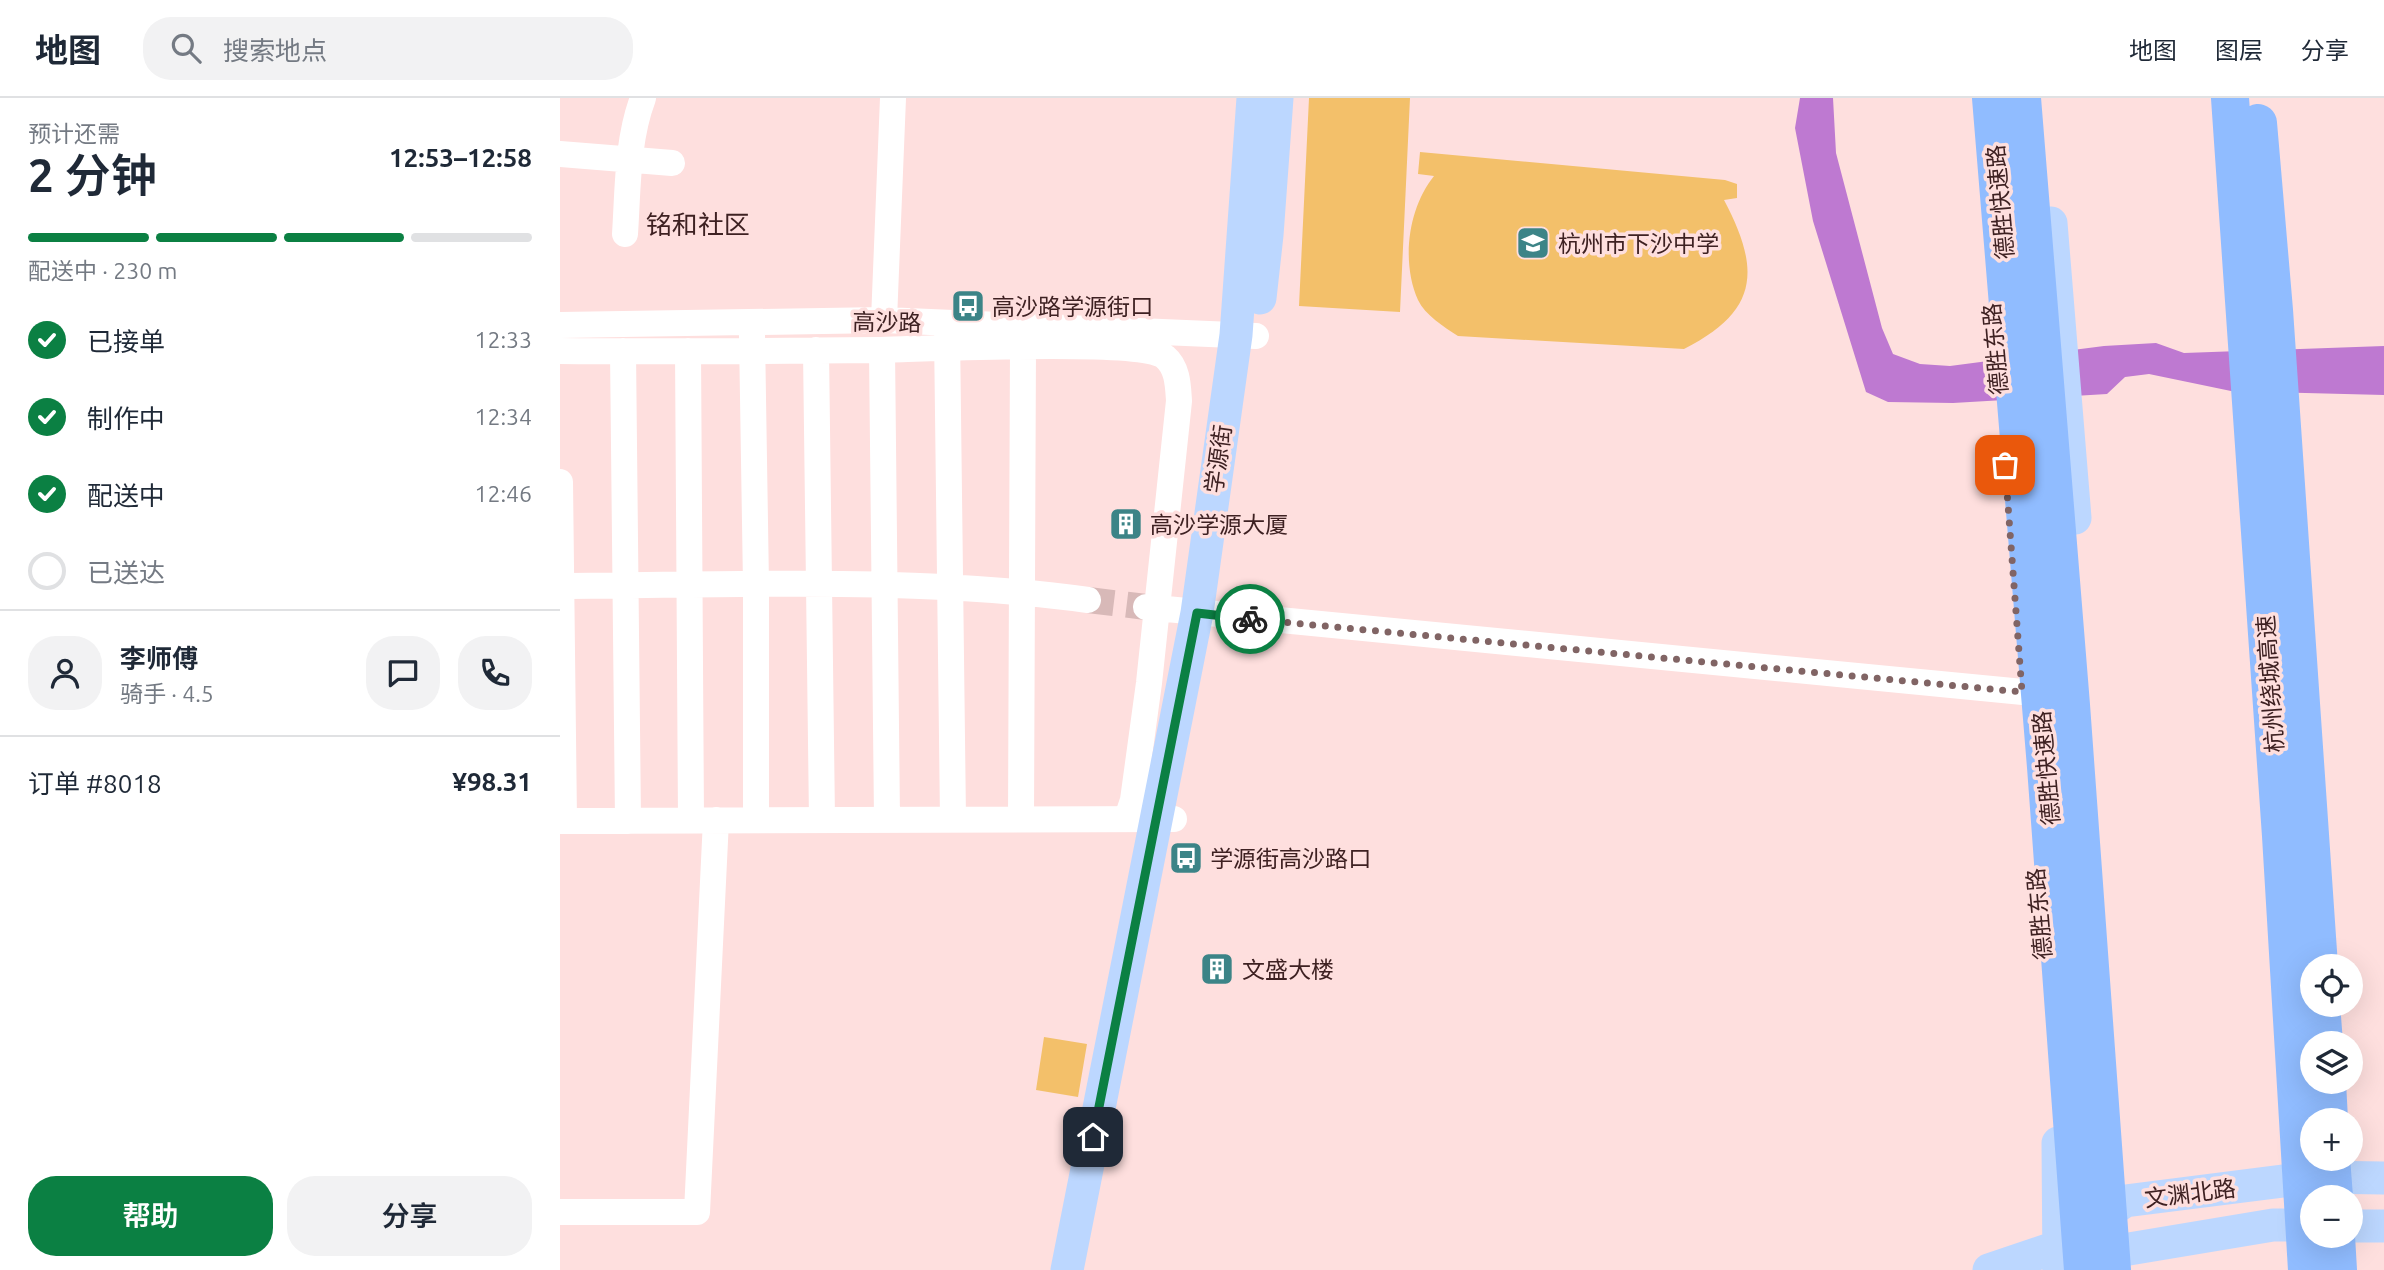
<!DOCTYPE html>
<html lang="zh">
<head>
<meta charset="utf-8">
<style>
  body { margin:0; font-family:Ubuntu,"Noto Sans SC",sans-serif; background:#f2f2f3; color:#1f2937; height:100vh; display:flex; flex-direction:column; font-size:26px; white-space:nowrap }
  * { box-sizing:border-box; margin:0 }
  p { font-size:23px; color:#747a83 }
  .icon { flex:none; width:38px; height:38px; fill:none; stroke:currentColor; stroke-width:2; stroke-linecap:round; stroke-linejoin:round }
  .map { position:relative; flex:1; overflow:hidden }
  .sheet { display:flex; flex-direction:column; background:#fff; width:560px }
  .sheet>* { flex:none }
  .buttons { position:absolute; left:1740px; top:856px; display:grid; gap:14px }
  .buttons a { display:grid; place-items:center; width:63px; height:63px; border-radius:50%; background:#fff; box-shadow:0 7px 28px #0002; font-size:35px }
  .pin { position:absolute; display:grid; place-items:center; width:60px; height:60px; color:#fff; margin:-30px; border-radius:14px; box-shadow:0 4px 10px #0006 }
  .courier { position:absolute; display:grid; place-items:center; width:70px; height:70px; margin:-35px; border:5px solid #0b8043; border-radius:50%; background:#fff; color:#222; box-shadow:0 2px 9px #0007 }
  .overview em { font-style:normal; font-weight:600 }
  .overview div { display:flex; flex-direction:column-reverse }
  .overview { display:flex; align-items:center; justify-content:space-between; height:119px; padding:0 28px }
  h1 { font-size:46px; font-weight:600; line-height:52px }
  .bar { display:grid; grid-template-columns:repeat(4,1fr); gap:10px 7px; align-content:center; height:84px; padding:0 28px }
  .bar i { height:9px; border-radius:5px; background:#e0e1e3 }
  .bar .active { background:#0b8043 }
  .bar p { grid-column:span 4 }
  .line { display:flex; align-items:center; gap:18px; padding:0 28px; border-top:2px solid #e0e1e3 }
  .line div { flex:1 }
  .round { display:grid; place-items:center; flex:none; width:74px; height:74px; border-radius:28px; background:#f2f2f3 }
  ol { padding:0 28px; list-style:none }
  li { display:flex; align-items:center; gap:21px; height:77px }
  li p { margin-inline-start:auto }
  li .icon { padding:7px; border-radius:50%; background:#0b8043; color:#fff; stroke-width:4 }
  li:last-child { color:#747a83 }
  li i { width:38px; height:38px; border:4px solid #e0e1e3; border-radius:50% }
  .cta { display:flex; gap:14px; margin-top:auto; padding:14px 28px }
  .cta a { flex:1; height:80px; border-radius:28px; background:#0b8043; color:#fff; font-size:28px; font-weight:600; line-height:80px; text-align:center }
  .cta a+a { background:#f2f2f3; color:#1f2937 }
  header { display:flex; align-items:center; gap:42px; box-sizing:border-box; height:98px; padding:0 35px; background:#fff; border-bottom:2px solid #e0e1e3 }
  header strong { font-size:33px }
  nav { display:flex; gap:38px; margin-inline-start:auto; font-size:24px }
  .search { width:490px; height:63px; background:#f2f2f3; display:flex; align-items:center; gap:18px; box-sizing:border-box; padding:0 24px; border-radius:28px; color:#747a83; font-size:26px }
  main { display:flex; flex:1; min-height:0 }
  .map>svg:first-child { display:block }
  .green { fill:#f3c06a }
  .water { fill:#be79d1 }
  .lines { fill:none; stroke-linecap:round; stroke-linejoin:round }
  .minor-tunnel { stroke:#d8b9b8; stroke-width:26; stroke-dasharray:26 13; stroke-linecap:butt }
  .minor { stroke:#fff; stroke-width:26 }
  .major { stroke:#bcd7ff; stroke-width:33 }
  .highway { stroke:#90bcff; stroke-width:38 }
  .done { stroke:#816464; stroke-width:7; stroke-dasharray:0 12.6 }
  .route { stroke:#0b8043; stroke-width:9 }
  .labels { text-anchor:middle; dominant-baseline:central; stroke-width:7; stroke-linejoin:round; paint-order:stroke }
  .street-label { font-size:23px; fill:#3e2122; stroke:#fedfde }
  .poi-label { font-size:23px; fill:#3e2122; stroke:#fedfde; text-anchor:start }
  .quarter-label { font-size:26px; fill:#3e2122; stroke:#fedfde }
</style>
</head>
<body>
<header>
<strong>地图</strong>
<div class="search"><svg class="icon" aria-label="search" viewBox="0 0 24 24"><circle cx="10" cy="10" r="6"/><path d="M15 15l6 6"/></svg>搜索地点</div>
<nav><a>地图</a><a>图层</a><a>分享</a></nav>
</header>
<main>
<section class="sheet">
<div class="overview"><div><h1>2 分钟</h1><p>预计还需</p></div><em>12:53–12:58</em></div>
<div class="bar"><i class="active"></i><i class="active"></i><i class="active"></i><i></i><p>配送中 · 230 m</p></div>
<ol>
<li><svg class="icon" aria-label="check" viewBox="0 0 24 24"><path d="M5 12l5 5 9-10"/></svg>已接单<p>12:33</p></li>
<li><svg class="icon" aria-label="check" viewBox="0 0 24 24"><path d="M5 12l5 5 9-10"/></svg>制作中<p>12:34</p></li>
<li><svg class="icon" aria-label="check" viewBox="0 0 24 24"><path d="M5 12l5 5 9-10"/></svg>配送中<p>12:46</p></li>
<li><i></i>已送达</li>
</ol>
<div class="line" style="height:126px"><a class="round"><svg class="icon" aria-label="person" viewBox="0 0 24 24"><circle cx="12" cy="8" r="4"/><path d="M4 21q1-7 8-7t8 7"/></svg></a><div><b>李师傅</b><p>骑手 · 4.5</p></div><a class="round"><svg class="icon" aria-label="chat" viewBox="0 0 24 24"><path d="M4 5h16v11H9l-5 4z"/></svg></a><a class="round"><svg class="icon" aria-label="phone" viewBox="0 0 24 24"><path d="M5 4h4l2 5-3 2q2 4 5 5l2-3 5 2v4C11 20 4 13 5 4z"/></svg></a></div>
<div class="line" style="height:91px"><div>订单 #8018</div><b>¥98.31</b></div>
<div class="cta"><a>帮助</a><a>分享</a></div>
</section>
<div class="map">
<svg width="1824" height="1172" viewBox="0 0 1824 1172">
  <rect width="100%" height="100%" fill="#fedfde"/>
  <path class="green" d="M749 0H850L840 214 739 208Z
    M860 54 1165 82 1177 86V100L1164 102C1201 172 1199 213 1124 251L898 238C884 229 865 217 858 202 841 164 848 110 874 78L858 76Z
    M484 939 527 946 518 999 476 992Z"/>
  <path class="water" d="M1240 0H1273L1276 55 1322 230 1333 256 1360 266 1390 268 1544 248 1596 245 1624 255 1824 248V297L1671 293 1589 276 1565 279 1547 296 1393 305 1328 304 1306 294 1253 123 1235 30Z"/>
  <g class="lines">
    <path class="minor-tunnel" d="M528 502 586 509"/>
    <path class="minor" d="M0 56 112 65
      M65 136C68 91 67 42 83 0
      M324 222 333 0
      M0 227 324 222 696 238
      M387 234 393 721
      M192 237 196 487V722
      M256 252 262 722
      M322 252 327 721
      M0 253C106 254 213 253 319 252 363 251 580 240 605 259 618 270 618 288 619 303L589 585 573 702 567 720
      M63 253 68 723
      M128 253 131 722
      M0 384 4 723
      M0 488C176 487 354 478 528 502
      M586 509 1463 594
      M461 720 463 248
      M0 723 614 721
      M0 1114H137L156 722"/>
    <path class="major" d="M1491 125 1515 420
      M700 200 707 137 717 0
      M1498 1045 1499 1172
      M1790 1128H1824
      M1524 1150 1569 1151 1713 1127H1752
      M507 1172 637 515 676 237 693 0
      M1429 1172 1497 1149 1565 1103 1755 1079 1824 1080"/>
    <path class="highway" d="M1431 0 1486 669 1523 1172
      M1462 0 1511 607 1552 1172
      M1670 0 1721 738 1747 1172
      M1698 25 1714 212 1759 868
      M1761 906 1764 945
      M1767 984 1769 1022
      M1771 1060 1774 1099
      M1776 1138 1778 1172"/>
  </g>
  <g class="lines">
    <path class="done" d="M690 521 1462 594 1445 367"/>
    <path class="route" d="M533 1039 637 515 690 521"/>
  </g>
  <defs>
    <symbol id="school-square" viewBox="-11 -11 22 22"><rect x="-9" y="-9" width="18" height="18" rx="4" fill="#3c8487" stroke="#fedfde"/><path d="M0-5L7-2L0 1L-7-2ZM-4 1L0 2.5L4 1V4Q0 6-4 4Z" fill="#fff"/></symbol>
    <symbol id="bus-square" viewBox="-11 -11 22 22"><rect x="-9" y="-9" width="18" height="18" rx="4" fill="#3c8487" stroke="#fedfde"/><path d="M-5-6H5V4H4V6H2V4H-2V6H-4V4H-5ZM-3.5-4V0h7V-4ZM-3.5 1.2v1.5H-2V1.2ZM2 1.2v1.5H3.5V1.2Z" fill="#fff"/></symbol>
    <symbol id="building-square" viewBox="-11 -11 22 22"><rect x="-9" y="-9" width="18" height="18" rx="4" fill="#3c8487" stroke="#fedfde"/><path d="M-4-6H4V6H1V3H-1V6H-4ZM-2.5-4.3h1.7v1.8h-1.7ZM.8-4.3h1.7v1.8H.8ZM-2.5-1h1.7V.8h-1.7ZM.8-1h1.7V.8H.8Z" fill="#fff"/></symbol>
  </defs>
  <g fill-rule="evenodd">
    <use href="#school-square" x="954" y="126" width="38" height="38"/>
    <use href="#bus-square" x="389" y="189" width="38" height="38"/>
    <use href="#building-square" x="547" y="407" width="38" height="38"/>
    <use href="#bus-square" x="607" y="741" width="38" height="38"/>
    <use href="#building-square" x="638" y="852" width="38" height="38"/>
  </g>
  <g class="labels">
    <g class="street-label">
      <text transform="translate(1440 104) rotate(-95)">德胜快速路</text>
      <text transform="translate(327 224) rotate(1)">高沙路</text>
      <text transform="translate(1435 251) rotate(-95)">德胜东路</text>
      <text transform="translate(658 361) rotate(-82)">学源街</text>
      <text transform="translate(1710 586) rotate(-94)">杭州绕城高速</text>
      <text transform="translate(1486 670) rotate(-95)">德胜快速路</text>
      <text transform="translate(1479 816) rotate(-95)">德胜东路</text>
      <text transform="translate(1630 1095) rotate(-7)">文渊北路</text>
    </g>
    <g class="poi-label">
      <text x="998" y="145">杭州市下沙中学</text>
      <text x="432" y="208">高沙路学源街口</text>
      <text x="590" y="426">高沙学源大厦</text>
      <text x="650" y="760">学源街高沙路口</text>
      <text x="682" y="871">文盛大楼</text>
    </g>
    <g class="quarter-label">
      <text x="138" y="126">铭和社区</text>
    </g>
  </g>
</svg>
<div class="buttons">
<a><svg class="icon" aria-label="locate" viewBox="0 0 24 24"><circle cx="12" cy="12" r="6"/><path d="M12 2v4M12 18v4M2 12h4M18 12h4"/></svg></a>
<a><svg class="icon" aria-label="layers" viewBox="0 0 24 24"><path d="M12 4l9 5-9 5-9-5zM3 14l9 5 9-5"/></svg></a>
<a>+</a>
<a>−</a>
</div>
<div class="pin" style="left:1445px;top:367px;background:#ea580c"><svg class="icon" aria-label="bag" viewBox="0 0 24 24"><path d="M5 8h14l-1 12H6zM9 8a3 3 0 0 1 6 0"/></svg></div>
<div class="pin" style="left:533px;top:1039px;background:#1f2937"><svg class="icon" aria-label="home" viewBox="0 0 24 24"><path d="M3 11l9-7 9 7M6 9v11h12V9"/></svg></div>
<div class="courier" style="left:690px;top:521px"><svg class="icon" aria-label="bike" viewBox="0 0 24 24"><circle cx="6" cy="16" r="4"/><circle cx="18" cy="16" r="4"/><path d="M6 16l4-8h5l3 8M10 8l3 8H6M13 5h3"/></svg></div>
</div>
</main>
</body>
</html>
